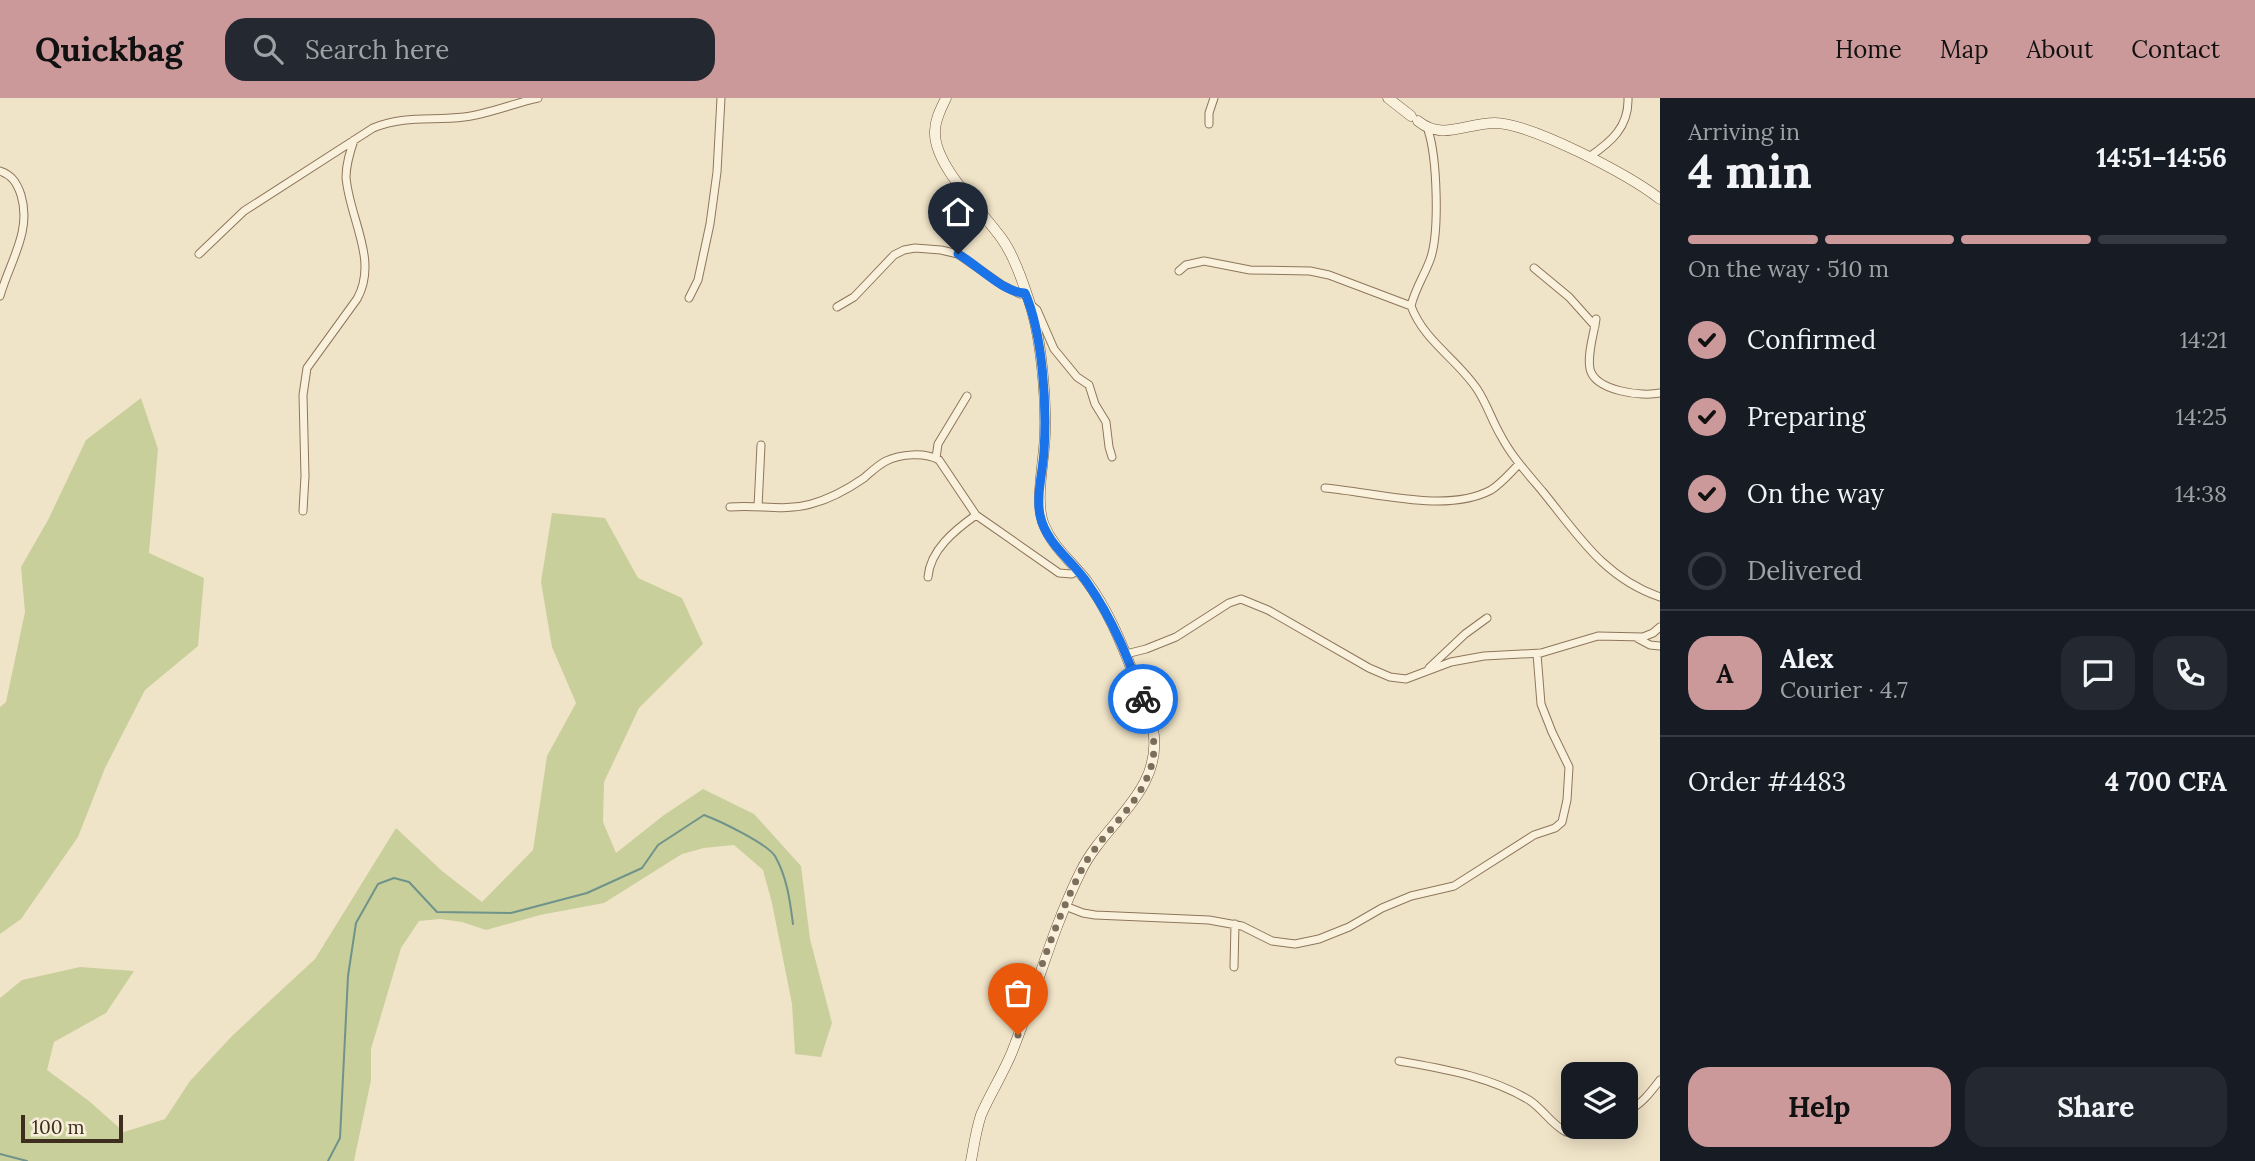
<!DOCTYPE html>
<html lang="en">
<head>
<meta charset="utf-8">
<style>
  body { margin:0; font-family:Lora,serif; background:#242831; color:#f1f3f6; height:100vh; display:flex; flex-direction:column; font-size:26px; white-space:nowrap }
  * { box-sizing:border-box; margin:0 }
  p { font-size:23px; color:#9ea1a6 }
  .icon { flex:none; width:38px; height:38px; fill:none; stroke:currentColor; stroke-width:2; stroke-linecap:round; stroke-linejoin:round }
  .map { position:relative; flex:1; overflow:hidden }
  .sheet { display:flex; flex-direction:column; background:#171b24; width:595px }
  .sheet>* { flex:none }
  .buttons { position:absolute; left:1561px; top:964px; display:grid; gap:14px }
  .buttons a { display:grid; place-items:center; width:77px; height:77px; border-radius:14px; background:#171b24; box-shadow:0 4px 18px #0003; font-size:35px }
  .scale { position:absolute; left:21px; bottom:18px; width:102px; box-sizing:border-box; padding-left:7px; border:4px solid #3d2e20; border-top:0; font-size:19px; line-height:24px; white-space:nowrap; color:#3d2e20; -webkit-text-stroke:5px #f7eed8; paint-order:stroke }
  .pin { position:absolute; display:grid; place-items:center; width:60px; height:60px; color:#fff; margin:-72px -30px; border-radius:50% 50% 50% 0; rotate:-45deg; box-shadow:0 0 7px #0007 }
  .pin .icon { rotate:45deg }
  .courier { position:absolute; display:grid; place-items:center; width:70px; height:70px; margin:-35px; border:5px solid #1a73e8; border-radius:50%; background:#fff; color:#222; box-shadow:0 2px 9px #0007 }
  .headline em { font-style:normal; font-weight:700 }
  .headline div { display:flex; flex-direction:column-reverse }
  .headline { display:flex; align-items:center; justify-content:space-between; height:119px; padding:0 28px }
  h1 { font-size:46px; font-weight:700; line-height:52px }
  .bar { display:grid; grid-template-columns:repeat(4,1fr); gap:10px 7px; align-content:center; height:84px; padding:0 28px }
  .bar i { height:9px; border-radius:5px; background:#363941 }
  .bar .current { background:#cc999b }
  .bar p { grid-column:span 4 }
  .line { display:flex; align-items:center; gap:18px; padding:0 28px; border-top:2px solid #363941 }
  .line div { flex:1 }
  .round { display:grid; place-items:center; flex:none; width:74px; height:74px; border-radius:21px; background:#242831 }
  ol { padding:0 28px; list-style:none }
  li { display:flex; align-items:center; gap:21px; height:77px }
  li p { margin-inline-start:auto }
  li .icon { padding:7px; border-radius:50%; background:#cc999b; color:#111; stroke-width:4 }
  li:last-child { color:#9ea1a6 }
  li i { width:38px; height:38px; border:4px solid #363941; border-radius:50% }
  .primary-button { display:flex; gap:14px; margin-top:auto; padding:14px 28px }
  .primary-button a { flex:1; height:80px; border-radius:21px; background:#cc999b; color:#111; font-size:28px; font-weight:700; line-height:80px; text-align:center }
  .primary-button a+a { background:#242831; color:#f1f3f6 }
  header { display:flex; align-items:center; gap:42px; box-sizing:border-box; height:98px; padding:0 35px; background:#cc999b; color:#111 }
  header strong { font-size:33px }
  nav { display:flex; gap:38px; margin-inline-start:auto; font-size:24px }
  .search { width:490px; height:63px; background:#242831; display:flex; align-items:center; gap:18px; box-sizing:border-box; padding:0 24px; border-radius:21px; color:#9ea1a6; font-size:26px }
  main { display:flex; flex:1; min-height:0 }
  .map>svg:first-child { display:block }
  .green { fill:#c9cf9b }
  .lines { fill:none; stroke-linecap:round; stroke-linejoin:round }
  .stream { stroke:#6f938a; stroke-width:2 }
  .street-casing { stroke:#8d765c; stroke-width:9 }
  .secondary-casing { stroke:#6f573f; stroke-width:11 }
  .street { stroke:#faf1dc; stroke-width:7 }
  .secondary { stroke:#faf1dc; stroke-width:10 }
  .done { stroke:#7c6e5b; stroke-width:7; stroke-dasharray:0 12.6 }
  .route { stroke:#1a73e8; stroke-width:9 }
</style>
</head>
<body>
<header>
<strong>Quickbag</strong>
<div class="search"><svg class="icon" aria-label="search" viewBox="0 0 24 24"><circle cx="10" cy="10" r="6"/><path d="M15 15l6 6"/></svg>Search here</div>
<nav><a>Home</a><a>Map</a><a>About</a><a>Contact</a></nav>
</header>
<main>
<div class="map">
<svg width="1660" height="1063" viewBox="0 0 1660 1063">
  <rect width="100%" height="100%" fill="#f0e4c8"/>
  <path class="green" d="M141 300 158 351 149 455 204 480 198 548 145 592 105 670 78 739 21 821 0 836V609L6 604 25 514 21 469 48 422 86 342Z
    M552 415 605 420 638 480 682 500 703 546 639 610 604 684 603 724 616 755 664 717 703 691 754 716 801 768 810 841 832 925 821 959 795 956 792 906 772 805 763 772 734 747 704 750 682 756 604 805 540 817 486 832 462 824 440 821 419 823 401 850 371 951V982L354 1063H0V900L22 882 80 869 134 873 106 915 54 944 47 972 89 1003 124 1034 165 1021 190 983 233 937 315 861 396 730 442 773 482 804 533 752 547 658 576 605 552 549 541 484Z"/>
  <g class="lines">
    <path class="stream" d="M0 1056 27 1063
      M328 1063 340 1040 348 878 356 825 378 786 394 780 409 784 437 814 511 815 587 795 642 770 658 747 704 717C720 723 766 745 775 758 787 779 790 803 793 826"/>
    <defs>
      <path id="street" d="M1209 26V15L1214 0
        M1428 32C1437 59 1440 135 1430 162 1424 178 1415 191 1411 208 1424 243 1457 261 1477 291 1487 306 1492 323 1501 338 1512 359 1528 376 1543 394 1578 437 1604 480 1660 499
        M1589 59C1611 44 1629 29 1628 0
        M0 73C12 77 17 85 21 97 32 133 10 163 0 198
        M199 156 244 113 373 30C406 17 431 23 464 19 489 16 514 5 538 0
        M1534 170 1569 199 1595 228
        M1179 173 1186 167 1204 163 1250 172 1310 173 1329 177 1411 208
        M689 200 698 182 710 126 717 74 721 0
        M1031 207 1037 212 1054 251 1077 279 1089 287 1095 306 1106 324 1109 349 1112 359
        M837 209 854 199 894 157 904 152 915 150 941 152 958 156 1002 187 1020 196 1025 195
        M1596 221C1594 236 1587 256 1590 271 1595 293 1642 299 1660 295
        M936 360 938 346 967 298
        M1325 390C1374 394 1446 416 1491 392 1502 385 1510 375 1519 366
        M730 409C758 406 783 414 811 406 830 401 848 391 864 380 871 374 878 367 886 363 900 356 925 354 939 362L976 417 1059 475 1072 476 1077 472
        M758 409 761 347
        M303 413 305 378 303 297 307 270 357 201C379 162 349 120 346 79 346 66 350 54 354 42
        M928 479C930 452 955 432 976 417
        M1637 540 1650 547 1660 548
        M1126 556 1146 551 1176 539 1229 505 1241 501 1268 512 1369 570 1390 579 1406 581 1451 564 1484 558 1541 555 1598 538 1643 539 1653 535 1660 529
        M1429 570 1465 536 1487 520
        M1065 808 1083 815 1095 817 1209 822 1242 828 1272 843 1295 846 1319 841 1349 829 1382 810 1411 798 1454 788 1534 737 1555 730 1562 724 1567 702 1569 669 1552 634 1541 606 1537 556
        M1234 869 1235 826
        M1399 963C1443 971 1489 978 1529 1002 1543 1011 1551 1026 1566 1034L1575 1029
        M1626 1014C1641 1007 1650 995 1660 982"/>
      <path id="secondary" d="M946 0C941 11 935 21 935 33 933 67 983 114 1002 141 1013 156 1024 187 1030 206 1041 239 1046 298 1045 334 1045 360 1034 403 1044 427 1053 449 1071 463 1086 482 1109 513 1122 547 1136 582 1142 598 1150 614 1153 631 1164 693 1105 724 1081 773 1052 831 1036 894 1012 954 1003 976 990 996 981 1017 976 1032 974 1047 971 1063
        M1388 0 1411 18
        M1418 23C1442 43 1466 25 1495 25 1533 26 1629 77 1660 101"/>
    </defs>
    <use href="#street" class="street-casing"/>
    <use href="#secondary" class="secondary-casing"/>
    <use href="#street" class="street"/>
    <use href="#secondary" class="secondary"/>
  </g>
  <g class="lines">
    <path class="done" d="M1018 937C1037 882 1055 823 1082 771 1101 735 1139 709 1151 669 1158 646 1151 623 1143 601"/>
    <path class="route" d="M958 156C978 167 1003 195 1025 195 1043 236 1047 309 1044 353 1043 373 1036 397 1040 417 1046 446 1073 463 1088 486 1113 522 1128 560 1143 601"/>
  </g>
</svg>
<div class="buttons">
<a><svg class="icon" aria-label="layers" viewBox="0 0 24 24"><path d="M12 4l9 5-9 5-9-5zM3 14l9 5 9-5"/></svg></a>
</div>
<div class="scale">100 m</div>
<div class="pin" style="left:1018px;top:937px;background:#ea580c"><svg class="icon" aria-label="bag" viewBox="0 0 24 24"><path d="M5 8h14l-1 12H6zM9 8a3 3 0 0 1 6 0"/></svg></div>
<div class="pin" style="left:958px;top:156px;background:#1f2937"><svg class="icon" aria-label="home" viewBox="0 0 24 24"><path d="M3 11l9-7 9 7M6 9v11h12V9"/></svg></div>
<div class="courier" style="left:1143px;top:601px"><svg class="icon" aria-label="bike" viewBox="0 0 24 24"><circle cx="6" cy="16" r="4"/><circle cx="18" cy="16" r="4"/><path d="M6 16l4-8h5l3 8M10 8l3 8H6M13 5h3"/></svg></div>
</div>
<section class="sheet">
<div class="headline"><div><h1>4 min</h1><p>Arriving in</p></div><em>14:51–14:56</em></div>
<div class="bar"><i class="current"></i><i class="current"></i><i class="current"></i><i></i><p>On the way · 510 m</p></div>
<ol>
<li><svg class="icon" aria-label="check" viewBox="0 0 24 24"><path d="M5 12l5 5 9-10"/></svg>Confirmed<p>14:21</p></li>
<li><svg class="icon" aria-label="check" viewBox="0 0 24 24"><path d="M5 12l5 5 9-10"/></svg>Preparing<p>14:25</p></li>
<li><svg class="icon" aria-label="check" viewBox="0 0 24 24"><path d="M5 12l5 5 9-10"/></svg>On the way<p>14:38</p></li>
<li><i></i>Delivered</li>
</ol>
<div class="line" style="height:126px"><b class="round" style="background:#cc999b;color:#111">A</b><div><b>Alex</b><p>Courier · 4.7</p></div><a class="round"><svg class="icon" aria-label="chat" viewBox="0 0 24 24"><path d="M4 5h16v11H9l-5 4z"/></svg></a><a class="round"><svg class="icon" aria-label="phone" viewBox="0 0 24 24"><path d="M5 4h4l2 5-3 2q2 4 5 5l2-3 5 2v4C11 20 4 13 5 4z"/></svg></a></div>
<div class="line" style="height:91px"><div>Order #4483</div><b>4 700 CFA</b></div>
<div class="primary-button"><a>Help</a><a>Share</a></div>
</section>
</main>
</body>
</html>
